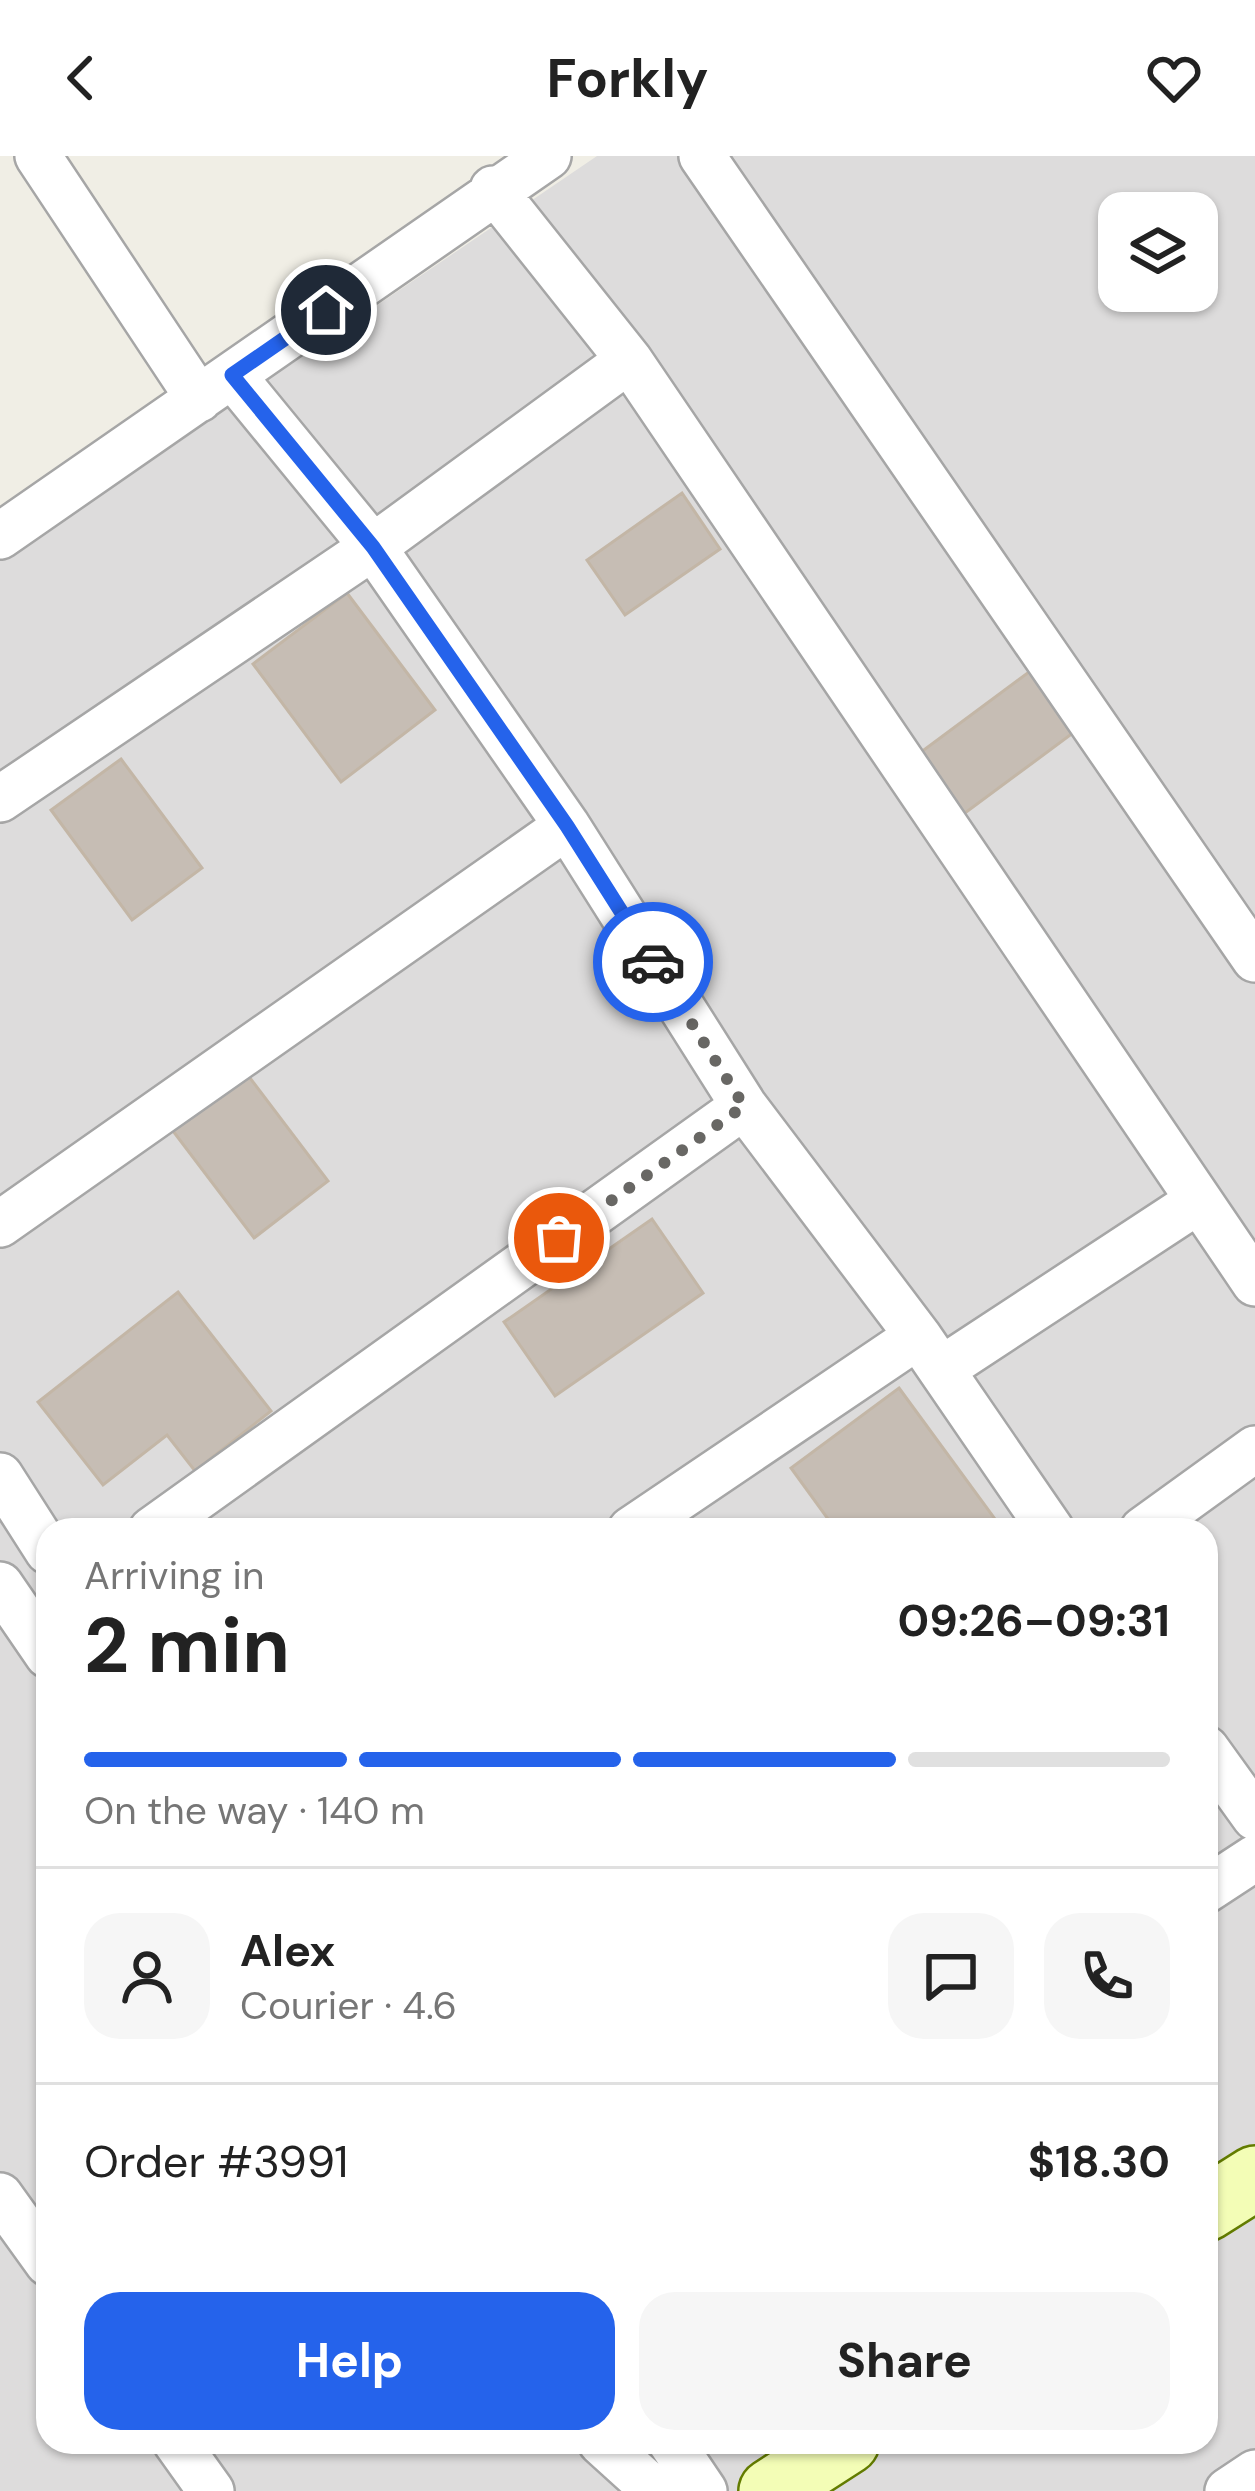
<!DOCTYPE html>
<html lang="en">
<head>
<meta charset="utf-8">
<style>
  body { margin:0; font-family:"DM Sans",sans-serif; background:#f6f6f6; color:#222; height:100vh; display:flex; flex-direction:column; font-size:45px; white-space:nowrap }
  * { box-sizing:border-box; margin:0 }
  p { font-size:39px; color:#767676 }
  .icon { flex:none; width:66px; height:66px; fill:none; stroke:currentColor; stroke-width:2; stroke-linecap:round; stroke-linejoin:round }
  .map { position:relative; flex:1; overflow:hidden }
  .side { position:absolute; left:36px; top:1362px; width:1182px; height:936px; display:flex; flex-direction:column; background:#fff; border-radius:36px; box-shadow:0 3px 9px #0004 }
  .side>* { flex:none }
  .buttons { position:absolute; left:1098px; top:36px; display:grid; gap:24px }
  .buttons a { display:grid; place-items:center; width:120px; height:120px; border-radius:24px; background:#fff; box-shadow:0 3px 9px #0004; font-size:60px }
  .pin { position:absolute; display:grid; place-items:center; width:102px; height:102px; color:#fff; margin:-51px; border:6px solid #fff; border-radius:50%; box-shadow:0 3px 12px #0007 }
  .courier { position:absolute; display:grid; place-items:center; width:120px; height:120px; margin:-60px; border:9px solid #2563eb; border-radius:50%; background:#fff; color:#222; box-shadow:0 3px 15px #0007 }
  .headline em { font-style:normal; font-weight:700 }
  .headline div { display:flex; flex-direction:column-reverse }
  .headline { display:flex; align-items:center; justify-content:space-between; height:204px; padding:0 48px }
  h1 { font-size:78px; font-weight:700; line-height:90px }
  .bar { display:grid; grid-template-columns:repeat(4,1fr); gap:18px 12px; align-content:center; height:144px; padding:0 48px }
  .bar i { height:15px; border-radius:9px; background:#e0e0e0 }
  .bar .current { background:#2563eb }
  .bar p { grid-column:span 4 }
  .line { display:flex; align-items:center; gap:30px; padding:0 48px; border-top:3px solid #e0e0e0 }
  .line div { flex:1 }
  .round { display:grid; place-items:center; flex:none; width:126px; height:126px; border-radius:36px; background:#f6f6f6 }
  .cta { display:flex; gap:24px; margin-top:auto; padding:24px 48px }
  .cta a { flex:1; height:138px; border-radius:36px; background:#2563eb; color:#fff; font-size:48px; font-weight:700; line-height:138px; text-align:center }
  .cta a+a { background:#f6f6f6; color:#222 }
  header { display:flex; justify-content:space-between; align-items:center; height:156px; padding:0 48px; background:#fff; font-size:54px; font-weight:700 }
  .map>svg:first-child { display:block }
  .residential { fill:#dddcdc; fill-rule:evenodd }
  .building { fill:#c6bdb4; stroke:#c3b6a6; stroke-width:3 }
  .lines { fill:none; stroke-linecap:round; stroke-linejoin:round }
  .street-casing { stroke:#a6a6a6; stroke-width:50 }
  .secondary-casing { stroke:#637c00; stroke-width:68 }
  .street { stroke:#fff; stroke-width:45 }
  .secondary { stroke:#f3fdb6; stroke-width:63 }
  .done { stroke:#686764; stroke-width:12; stroke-dasharray:0 21.6 }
  .route { stroke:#2563eb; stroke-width:15 }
</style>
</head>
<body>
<header><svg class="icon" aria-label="back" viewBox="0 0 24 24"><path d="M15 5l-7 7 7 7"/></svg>Forkly<svg class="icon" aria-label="heart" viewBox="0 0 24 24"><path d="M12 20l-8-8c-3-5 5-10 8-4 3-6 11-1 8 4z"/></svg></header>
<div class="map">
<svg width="1255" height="2335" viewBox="0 0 1255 2335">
  <rect width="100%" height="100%" fill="#f0eee5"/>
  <path class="residential" d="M597 0H1255V2335H0V405ZM1119 57H1197V135H1119ZM48 1374H1206V2286H48Z"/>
  <path class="building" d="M682 337 720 393 625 459 587 404Z
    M347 437 435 554 341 626 253 508Z
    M1033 513 1077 574 961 660 917 599Z
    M121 603 202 712 132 764 51 654Z
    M247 918 328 1025 254 1082 173 975Z
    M652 1063 703 1137 555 1240 504 1166Z
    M178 1136 271 1255 195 1315 167 1279 103 1329 38 1246Z
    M899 1232 1003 1374H836L791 1312Z"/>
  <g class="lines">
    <defs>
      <path id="street" d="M38 0 199 243
        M702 0 1255 803
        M493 33 629 204 1255 1127
        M232 219 373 391 567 670 744 950 918 1180 1051 1374
        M0 380 548 0
        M0 643 373 391 629 204
        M0 1068 567 670
        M942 1213 1198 1045
        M0 1320 48 1395
        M152 1374 744 950
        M631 1374 918 1180
        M1143 1374 1255 1293
        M0 1429 48 1499
        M1206 1593 1255 1661
        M1206 1734 1255 1702
        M0 2040 48 2107
        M176 2286 211 2335
        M601 2286 655 2335
        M671 2286 704 2335
        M1228 2335 1255 2317"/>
      <path id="secondary" d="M1206 2053 1255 2022
        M771 2335 847 2286"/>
    </defs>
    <use href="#street" class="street-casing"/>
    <use href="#secondary" class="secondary-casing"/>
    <use href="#street" class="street"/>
    <use href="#secondary" class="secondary"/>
  </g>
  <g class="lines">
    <path class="done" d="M559 1082 744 950 653 806"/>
    <path class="route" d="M326 154 232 219 373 391 567 670 653 806"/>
  </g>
</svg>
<div class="buttons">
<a><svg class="icon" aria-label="layers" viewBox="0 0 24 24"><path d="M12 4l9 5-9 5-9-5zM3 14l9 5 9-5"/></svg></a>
</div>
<div class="pin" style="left:559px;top:1082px;background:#ea580c"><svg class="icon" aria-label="bag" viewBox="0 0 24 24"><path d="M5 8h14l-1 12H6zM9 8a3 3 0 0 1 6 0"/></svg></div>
<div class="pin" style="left:326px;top:154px;background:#1f2937"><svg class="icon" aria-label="home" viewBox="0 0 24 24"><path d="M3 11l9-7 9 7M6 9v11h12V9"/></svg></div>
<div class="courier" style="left:653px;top:806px"><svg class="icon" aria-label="car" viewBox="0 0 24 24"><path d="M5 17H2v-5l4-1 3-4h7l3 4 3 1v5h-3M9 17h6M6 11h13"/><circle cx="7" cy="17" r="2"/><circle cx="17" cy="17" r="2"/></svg></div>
<section class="side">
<div class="headline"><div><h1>2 min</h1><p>Arriving in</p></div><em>09:26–09:31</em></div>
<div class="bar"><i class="current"></i><i class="current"></i><i class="current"></i><i></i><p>On the way · 140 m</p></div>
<div class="line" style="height:216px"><a class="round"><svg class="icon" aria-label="person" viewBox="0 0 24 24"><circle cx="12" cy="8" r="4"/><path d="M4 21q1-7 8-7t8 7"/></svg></a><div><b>Alex</b><p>Courier · 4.6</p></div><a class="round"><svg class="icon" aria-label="chat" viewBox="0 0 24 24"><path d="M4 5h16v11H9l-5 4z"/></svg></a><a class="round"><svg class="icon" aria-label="phone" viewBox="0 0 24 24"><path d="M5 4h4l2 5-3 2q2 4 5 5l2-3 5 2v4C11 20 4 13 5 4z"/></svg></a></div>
<div class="line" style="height:156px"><div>Order #3991</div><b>$18.30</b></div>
<div class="cta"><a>Help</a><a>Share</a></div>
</section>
</div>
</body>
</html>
